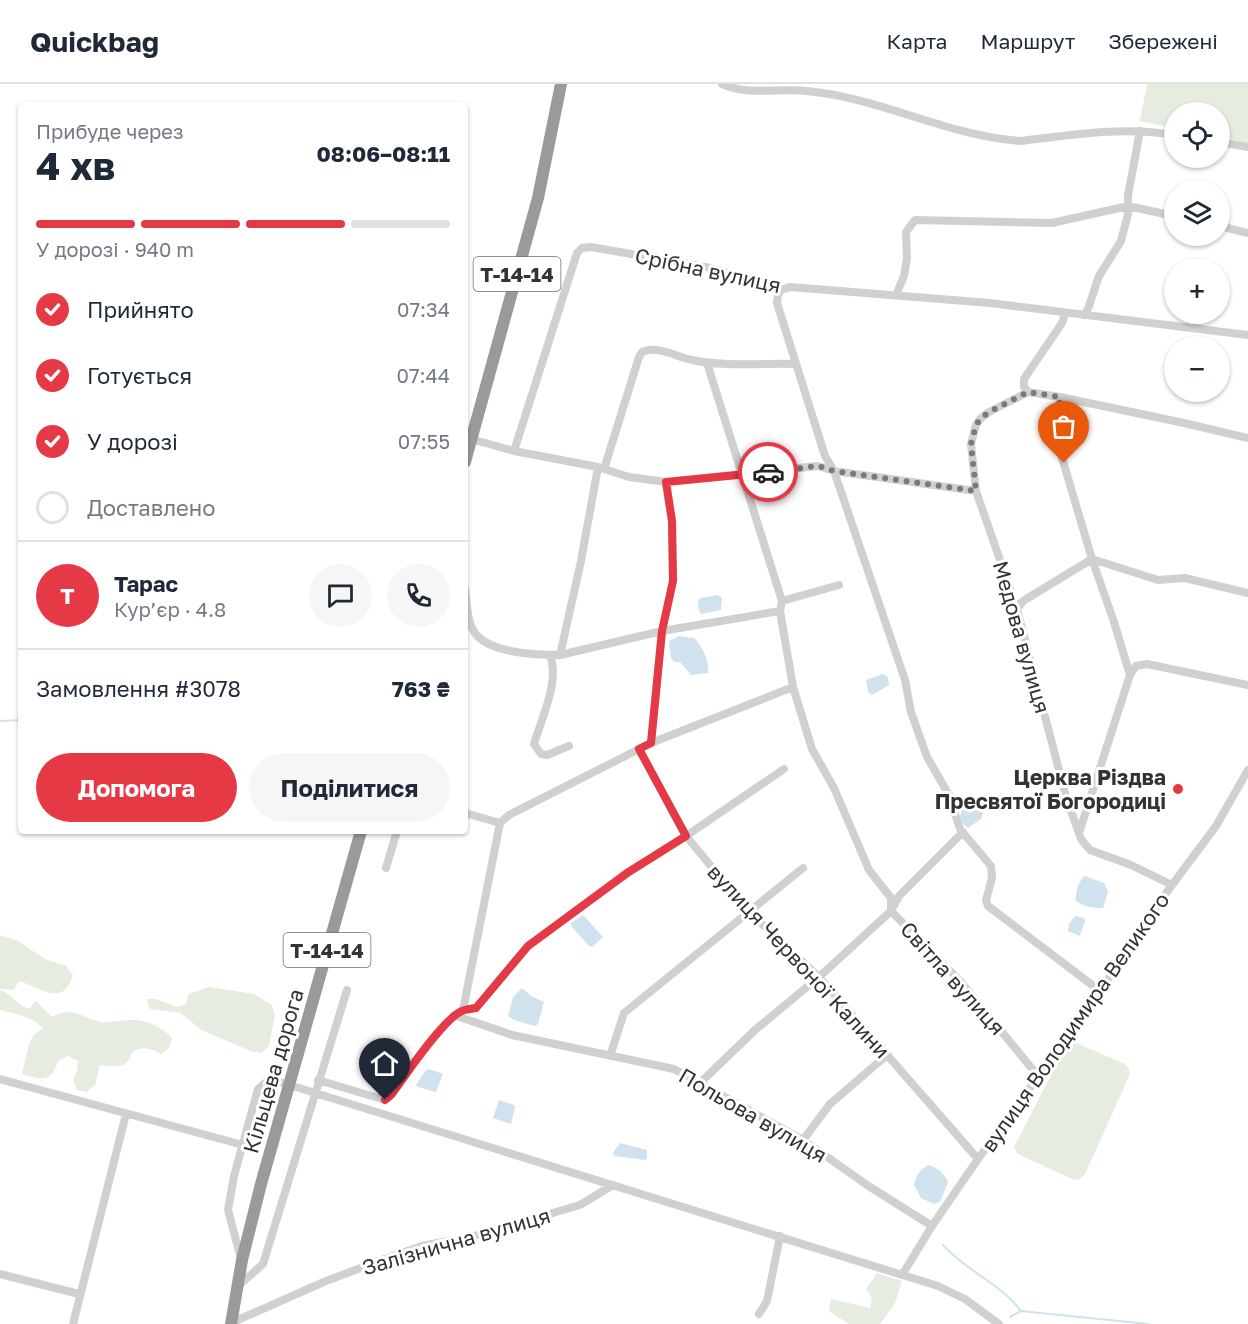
<!DOCTYPE html>
<html lang="uk">
<head>
<meta charset="utf-8">
<style>
  body { margin:0; font-family:"Golos Text",sans-serif; background:#f6f6f7; color:#1f2937; height:100vh; display:flex; flex-direction:column; font-size:22px; white-space:nowrap }
  * { box-sizing:border-box; margin:0 }
  p { font-size:20px; color:#747a83 }
  .icon { flex:none; width:33px; height:33px; fill:none; stroke:currentColor; stroke-width:2; stroke-linecap:round; stroke-linejoin:round }
  .map { position:relative; flex:1; overflow:hidden }
  .sheet { position:absolute; left:18px; top:18px; width:450px; height:732px; display:flex; flex-direction:column; background:#fff; border-radius:6px; box-shadow:0 2px 4px #0004 }
  .sheet>* { flex:none }
  .fabs { position:absolute; left:1164px; top:18px; display:grid; gap:12px }
  .fabs a { display:grid; place-items:center; width:66px; height:66px; border-radius:50%; background:#fff; box-shadow:0 2px 4px #0004; font-size:30px }
  .pin { position:absolute; display:grid; place-items:center; width:51px; height:51px; color:#fff; margin:-62px -26px; border-radius:50% 50% 50% 0; rotate:-45deg; box-shadow:0 0 6px #0007 }
  .pin .icon { rotate:45deg }
  .courier { position:absolute; display:grid; place-items:center; width:60px; height:60px; margin:-30px; border:4px solid #e63946; border-radius:50%; background:#fff; color:#222; box-shadow:0 2px 8px #0007 }
  .summary em { font-style:normal; font-weight:700 }
  .summary div { display:flex; flex-direction:column-reverse }
  .summary { display:flex; align-items:center; justify-content:space-between; height:102px; padding:0 18px }
  h1 { font-size:39px; font-weight:700; line-height:45px }
  .bar { display:grid; grid-template-columns:repeat(4,1fr); gap:9px 6px; align-content:center; height:72px; padding:0 18px }
  .bar i { height:8px; border-radius:4px; background:#e0e1e3 }
  .bar .on { background:#e63946 }
  .bar p { grid-column:span 4 }
  .line { display:flex; align-items:center; gap:15px; padding:0 18px; border-top:2px solid #e0e1e3 }
  .line div { flex:1 }
  .round { display:grid; place-items:center; flex:none; width:63px; height:63px; border-radius:32px; background:#f6f6f7 }
  ol { padding:0 18px; list-style:none }
  li { display:flex; align-items:center; gap:18px; height:66px }
  li p { margin-inline-start:auto }
  li .icon { padding:6px; border-radius:50%; background:#e63946; color:#fff; stroke-width:4 }
  li:last-child { color:#747a83 }
  li i { width:33px; height:33px; border:3px solid #e0e1e3; border-radius:50% }
  .action { display:flex; gap:12px; margin-top:auto; padding:12px 18px }
  .action a { flex:1; height:69px; border-radius:36px; background:#e63946; color:#fff; font-size:24px; font-weight:700; line-height:69px; text-align:center }
  .action a+a { background:#f6f6f7; color:#1f2937 }
  header { display:flex; align-items:center; gap:36px; box-sizing:border-box; height:84px; padding:0 30px; background:#fff; border-bottom:2px solid #e0e1e3 }
  header strong { font-size:28px }
  nav { display:flex; gap:33px; margin-inline-start:auto; font-size:21px }
  .map>svg:first-child { display:block }
  .green { fill:#e6ecdf }
  .water { fill:#cfe2ee }
  .lines { fill:none; stroke-linecap:round; stroke-linejoin:round }
  .stream { stroke:#cfe2ee; stroke-width:2 }
  .minor { stroke:#d0d0d0; stroke-width:8 }
  .highway { stroke:#9a9a9a; stroke-width:12 }
  .done { stroke:#7a7a7a; stroke-width:6; stroke-dasharray:0 10.8 }
  .route { stroke:#e63946; stroke-width:8 }
  .poi-dot { fill:#e63946; stroke:#fff; stroke-width:2 }
  .labels { text-anchor:middle; dominant-baseline:central; stroke-width:6; stroke-linejoin:round; paint-order:stroke }
  .shield { fill:#fff; stroke:#707070; stroke-width:1.5 }
  .shield-label { font-size:20px; font-weight:bold; fill:#333 }
  .street-label { font-size:21px; fill:#333; stroke:#fff }
  .poi-label { font-size:21px; font-weight:bold; fill:#333; stroke:#fff; text-anchor:end }
</style>
</head>
<body>
<header>
<strong>Quickbag</strong>
<nav><a>Карта</a><a>Маршрут</a><a>Збережені</a></nav>
</header>
<div class="map">
<svg width="1248" height="1240" viewBox="0 0 1248 1240">
  <rect width="100%" height="100%" fill="#fff"/>
  <path class="green" d="M1147 0H1248V59L1220 53V28H1174V44L1140 37Z
    M0 851 18 857 45 875 66 882 73 891C62 925 40 903 19 897L14 906 0 905Z
    M209 903 254 910 272 921 275 931 269 962 261 969 251 967 201 946 181 929 150 925 146 915H156L177 923 186 920 189 910Z
    M0 906C13 910 13 920 30 925L35 916 52 933C72 921 81 934 101 938 111 939 121 936 130 936 145 935 163 943 172 954L169 964 161 970C151 964 144 962 133 967 126 986 118 983 100 981L95 1001 87 1008 77 1006 73 996 77 987 78 977 68 972 58 977C51 999 42 996 22 990L29 960 34 950 43 945C32 932 16 930 0 926Z
    M1071 959H1076L1123 979 1128 983 1130 990 1085 1090 1080 1095 1074 1096 1018 1070 1014 1063 1067 960Z
    M877 1189 902 1197 895 1219 880 1240H849L829 1227 831 1215 870 1224 872 1214 866 1205Z"/>
  <path class="water" d="M718 511 722 514 721 526 701 530C698 524 696 520 700 514Z
    M679 552 694 554C703 563 709 577 708 589L691 591 680 578H674L671 574 669 557Z
    M883 590 888 593 889 601 872 611 868 608 866 596Z
    M973 716 980 720 984 726 981 735 968 744 963 740 960 733C962 724 964 719 973 716Z
    M1084 792 1104 799 1108 807 1103 824C1093 824 1083 823 1075 816L1078 801Z
    M583 831 603 853 592 863 588 861 572 843 571 839Z
    M1075 832 1084 834 1085 837 1080 852 1068 847 1069 840Z
    M522 904 531 912 544 918 538 940 535 942 514 936 508 932 513 913Z
    M429 985 443 990 436 1008 418 1003 416 1001 426 986Z
    M499 1016 514 1021 515 1023 511 1040 493 1034Z
    M620 1059 647 1066V1074L645 1076 615 1072 613 1069Z
    M929 1081C938 1084 944 1089 948 1098L940 1118 934 1120 921 1114 914 1101C916 1092 920 1084 929 1081Z"/>
  <g class="lines">
    <path class="stream" d="M0 637 21 636
      M943 1161C966 1187 1000 1199 1021 1227
      M1010 1233 1021 1227 1148 1240"/>
    <path class="minor" d="M722 0C749 12 778 4 807 7 881 14 947 52 1021 57 1072 51 1123 42 1174 51
      M1220 58 1248 63
      M1220 142 1248 149
      M781 206 778 210 777 219 825 372 834 387 905 596 911 628 927 673 949 711 960 745 991 782 992 794 986 816 988 822 1100 907
      M896 211 904 192 907 174 906 148 915 136 1052 139 1128 122 1174 132
      M1084 231 1088 225 1099 192 1121 157 1128 130V111L1140 47
      M707 279 782 517 780 527 793 603 812 665 834 704 869 786 891 814V827L961 898 1038 992
      M1028 308 1024 303V295L1062 239 1065 230
      M1060 313 1057 357 1092 475 1114 538 1130 591
      M471 355 514 367 598 383 629 393 666 398 818 382 834 387 976 407
      M514 367 577 169 582 164 591 163 711 184 781 206 790 203 990 219 1248 251
      M604 385 639 273 642 268C659 261 676 273 692 276 725 283 762 279 796 280
      M1092 475 1158 496 1185 494 1248 509
      M465 505C467 519 466 533 473 546 485 569 536 571 560 571L662 547 780 527
      M782 517 839 501
      M1017 525 1023 517 1092 475
      M550 571C560 597 542 633 534 660L541 670 547 671 569 662
      M560 571 581 477 598 383
      M651 659 662 547 673 497 672 437 666 398
      M639 665 686 752 749 828 819 893 978 1075
      M465 729 500 739
      M500 739 509 731 651 659 793 603
      M1079 749 1130 591 1136 582 1147 580 1248 601
      M386 784 397 747
      M1172 801 1131 781 1090 766 1081 755 1066 713 1017 525 976 407 971 360 976 341 980 335 989 328 1028 308 1060 313 1184 339 1248 354
      M463 926 476 924 528 862 628 789 686 752 784 685
      M454 931 512 951 674 985 803 1056 867 1101 932 1142
      M610 972 624 929 803 784
      M0 995 243 1061
      M318 996 385 1016 391 1011C410 986 436 942 463 926L500 739
      M699 1000 755 946 819 893 891 827 899 812 963 748
      M803 1056 830 1020 887 971
      M241 1175 228 1126 234 1092 258 1005 270 995 938 1202 965 1215 999 1240
      M0 1190 79 1210
      M902 1191 932 1142 978 1075 1100 907 1166 809 1216 742 1248 686
      M238 1202 263 1180 347 906
      M759 1230 767 1217 780 1152
      M231 1239 326 1197 390 1173 422 1162 474 1152 580 1121 613 1101
      M73 1240 126 1030"/>
    <path class="highway" d="M465 378 538 114 561 0
      M231 1240 242 1176 261 1100 361 747"/>
  </g>
  <g class="lines">
    <path class="done" d="M768 388 818 382 834 387 976 407 971 360 976 341 980 335 989 328 1028 308 1060 313 1057 357 1064 379"/>
    <path class="route" d="M385 1016 391 1011C404 993 444 934 462 927 466 925 471 925 476 924L528 862 627 789 686 752 639 665 651 659 662 547 673 497 672 437 666 398 768 388"/>
  </g>
  <circle class="poi-dot" cx="1178" cy="705" r="6"/>
  <g class="labels">
    <g class="shield">
      <rect x="473.5" y="173" width="87" height="34" rx="4.5"/>
      <rect x="283.5" y="849" width="87" height="34" rx="4.5"/>
    </g>
    <g class="shield-label">
      <text x="517" y="190">Т-14-14</text>
      <text x="327" y="866">Т-14-14</text>
    </g>
    <g class="street-label">
      <text transform="translate(708 186) rotate(12)">Срібна вулиця</text>
      <text transform="translate(1022 553) rotate(74)">Медова вулиця</text>
      <text transform="translate(799 877) rotate(47)">вулиця Червоної Калини</text>
      <text transform="translate(953 894) rotate(48)">Світла вулиця</text>
      <text transform="translate(1075 938) rotate(-55)">вулиця Володимира Великого</text>
      <text transform="translate(273 987) rotate(-74)">Кільцева дорога</text>
      <text transform="translate(753 1031) rotate(30)">Польова вулиця</text>
      <text transform="translate(456 1157) rotate(-16)">Залізнична вулиця</text>
    </g>
    <g class="poi-label">
      <text x="1166" y="693">Церква Різдва<tspan x="1166" dy="24">Пресвятої Богородиці</tspan></text>
    </g>
  </g>
</svg>
<div class="fabs">
<a><svg class="icon" aria-label="locate" viewBox="0 0 24 24"><circle cx="12" cy="12" r="6"/><path d="M12 2v4M12 18v4M2 12h4M18 12h4"/></svg></a>
<a><svg class="icon" aria-label="layers" viewBox="0 0 24 24"><path d="M12 4l9 5-9 5-9-5zM3 14l9 5 9-5"/></svg></a>
<a>+</a>
<a>−</a>
</div>
<div class="pin" style="left:1064px;top:379px;background:#ea580c"><svg class="icon" aria-label="bag" viewBox="0 0 24 24"><path d="M5 8h14l-1 12H6zM9 8a3 3 0 0 1 6 0"/></svg></div>
<div class="pin" style="left:385px;top:1016px;background:#1f2937"><svg class="icon" aria-label="home" viewBox="0 0 24 24"><path d="M3 11l9-7 9 7M6 9v11h12V9"/></svg></div>
<div class="courier" style="left:768px;top:388px"><svg class="icon" aria-label="car" viewBox="0 0 24 24"><path d="M5 17H2v-5l4-1 3-4h7l3 4 3 1v5h-3M9 17h6M6 11h13"/><circle cx="7" cy="17" r="2"/><circle cx="17" cy="17" r="2"/></svg></div>
<section class="sheet">
<div class="summary"><div><h1>4 хв</h1><p>Прибуде через</p></div><em>08:06–08:11</em></div>
<div class="bar"><i class="on"></i><i class="on"></i><i class="on"></i><i></i><p>У дорозі · 940 m</p></div>
<ol>
<li><svg class="icon" aria-label="check" viewBox="0 0 24 24"><path d="M5 12l5 5 9-10"/></svg>Прийнято<p>07:34</p></li>
<li><svg class="icon" aria-label="check" viewBox="0 0 24 24"><path d="M5 12l5 5 9-10"/></svg>Готується<p>07:44</p></li>
<li><svg class="icon" aria-label="check" viewBox="0 0 24 24"><path d="M5 12l5 5 9-10"/></svg>У дорозі<p>07:55</p></li>
<li><i></i>Доставлено</li>
</ol>
<div class="line" style="height:108px"><b class="round" style="background:#e63946;color:#fff">Т</b><div><b>Тарас</b><p>Кур’єр · 4.8</p></div><a class="round"><svg class="icon" aria-label="chat" viewBox="0 0 24 24"><path d="M4 5h16v11H9l-5 4z"/></svg></a><a class="round"><svg class="icon" aria-label="phone" viewBox="0 0 24 24"><path d="M5 4h4l2 5-3 2q2 4 5 5l2-3 5 2v4C11 20 4 13 5 4z"/></svg></a></div>
<div class="line" style="height:78px"><div>Замовлення #3078</div><b>763 ₴</b></div>
<div class="action"><a>Допомога</a><a>Поділитися</a></div>
</section>
</div>
</body>
</html>
